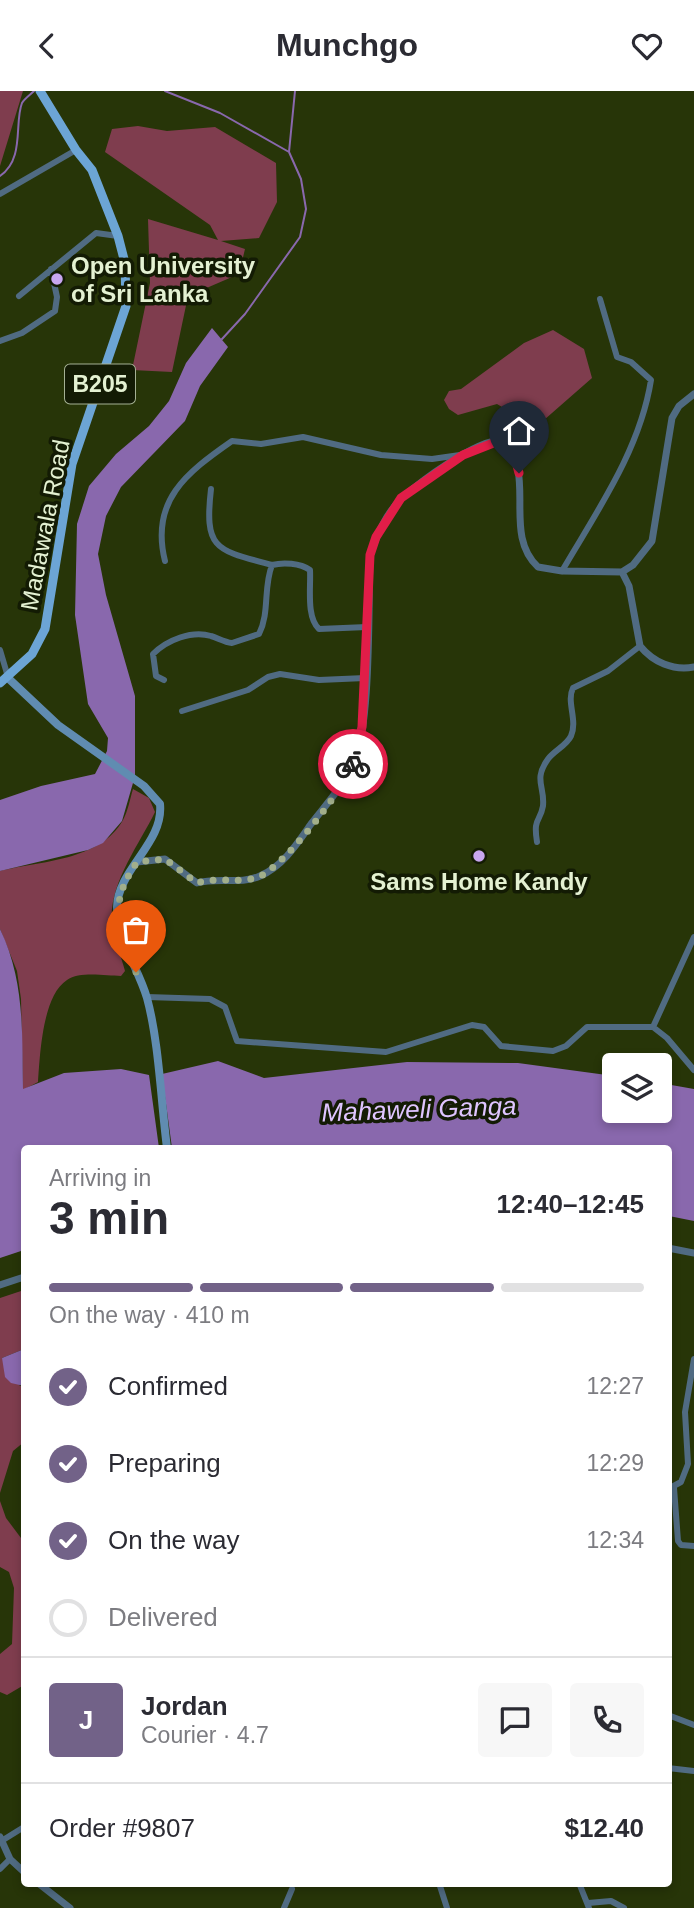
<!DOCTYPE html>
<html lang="en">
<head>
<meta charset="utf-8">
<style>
  body { margin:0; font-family:Arial,sans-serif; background:#f7f7f7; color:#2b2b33; height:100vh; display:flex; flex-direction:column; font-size:26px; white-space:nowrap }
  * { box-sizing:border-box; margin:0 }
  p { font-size:23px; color:#7c7c81 }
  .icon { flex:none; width:38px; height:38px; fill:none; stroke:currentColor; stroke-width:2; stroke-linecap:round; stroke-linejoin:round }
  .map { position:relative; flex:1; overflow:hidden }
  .side { position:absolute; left:21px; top:1054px; width:651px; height:742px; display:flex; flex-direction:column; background:#fff; border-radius:7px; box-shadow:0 4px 10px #0003 }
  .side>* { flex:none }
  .tools { position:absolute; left:602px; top:962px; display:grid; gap:14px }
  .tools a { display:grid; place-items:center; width:70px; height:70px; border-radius:7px; background:#fff; box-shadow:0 4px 10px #0003; font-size:35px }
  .pin { position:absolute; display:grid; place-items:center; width:60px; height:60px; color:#fff; margin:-72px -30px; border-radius:50% 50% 50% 0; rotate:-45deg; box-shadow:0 0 7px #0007 }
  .pin .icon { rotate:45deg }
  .courier { position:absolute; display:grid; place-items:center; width:70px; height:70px; margin:-35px; border:5px solid #e11d48; border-radius:50%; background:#fff; color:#222; box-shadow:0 2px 9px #0007 }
  .headline em { font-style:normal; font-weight:700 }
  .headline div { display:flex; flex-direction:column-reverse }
  .headline { display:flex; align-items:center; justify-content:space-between; height:119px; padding:0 28px }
  h1 { font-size:46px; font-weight:700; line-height:52px }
  .bar { display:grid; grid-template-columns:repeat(4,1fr); gap:10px 7px; align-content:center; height:84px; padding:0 28px }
  .bar i { height:9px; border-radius:5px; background:#e1e1e2 }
  .bar .active { background:#726288 }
  .bar p { grid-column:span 4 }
  .line { display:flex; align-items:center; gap:18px; padding:0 28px; border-top:2px solid #e1e1e2 }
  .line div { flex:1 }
  .round { display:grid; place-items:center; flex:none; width:74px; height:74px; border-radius:7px; background:#f7f7f7 }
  ol { padding:0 28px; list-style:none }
  li { display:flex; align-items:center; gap:21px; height:77px }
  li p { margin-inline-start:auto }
  li .icon { padding:7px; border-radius:50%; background:#726288; color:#fff; stroke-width:4 }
  li:last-child { color:#7c7c81 }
  li i { width:38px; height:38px; border:4px solid #e1e1e2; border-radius:50% }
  header { display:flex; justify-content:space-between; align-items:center; height:91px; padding:0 28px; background:#fff; font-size:32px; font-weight:700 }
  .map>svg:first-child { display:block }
  .green { fill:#7f3d4e }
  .water { fill:#8968ad }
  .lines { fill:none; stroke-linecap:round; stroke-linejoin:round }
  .stream { stroke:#8968ad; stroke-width:2 }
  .minor { stroke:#506b82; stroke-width:6 }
  .tertiary { stroke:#506b82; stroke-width:7 }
  .secondary { stroke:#608cb1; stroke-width:8 }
  .primary { stroke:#6ca5d5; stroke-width:9 }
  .done { stroke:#a2af8b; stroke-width:7; stroke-dasharray:0 12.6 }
  .route { stroke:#e11d48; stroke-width:9 }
  .poi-dot { fill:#c8a6ef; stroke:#131b04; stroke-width:2.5 }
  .labels { text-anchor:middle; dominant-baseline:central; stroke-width:7; stroke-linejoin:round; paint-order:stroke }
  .shield { fill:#131b04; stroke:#a5b194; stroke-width:2 }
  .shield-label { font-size:23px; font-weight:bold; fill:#e4f1d2 }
  .poi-label { font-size:24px; font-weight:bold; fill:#e4f1d2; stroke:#131b04; text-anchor:start }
  .street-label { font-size:24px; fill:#e4f1d2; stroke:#131b04 }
  .water-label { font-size:26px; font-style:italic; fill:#dfc5ff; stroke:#131b04 }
</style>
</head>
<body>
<header><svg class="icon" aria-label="back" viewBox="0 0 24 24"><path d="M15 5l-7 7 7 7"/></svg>Munchgo<svg class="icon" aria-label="heart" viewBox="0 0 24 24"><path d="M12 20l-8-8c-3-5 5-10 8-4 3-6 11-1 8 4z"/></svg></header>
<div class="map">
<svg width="694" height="1817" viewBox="0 0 694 1817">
  <rect width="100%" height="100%" fill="#273508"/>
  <path class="green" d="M0 0H23L0 75Z
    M138 35 167 40 215 36 276 72 277 111 259 147 221 150 245 158 239 183 188 205 172 281 132 279 150 192 148 128 218 149 210 134 105 61 112 38Z
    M553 239 584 258 592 287 544 329 527 331 497 313 458 324 449 318 444 309 449 300 461 298 524 252Z
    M133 698 149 707 155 721C139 754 108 794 112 832 114 848 121 865 125 880L121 885C106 885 80 880 67 889 42 905 40 965 38 991L23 999 21 908 17 880 0 838V780C40 770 100 770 123 729 128 720 130 708 133 698Z
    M24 1199V1258L2 1267 20 1295H24V1351L13 1360 0 1402V1207Z
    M0 1410 6 1427 24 1451V1594L7 1604 0 1601V1563L12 1553 14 1497 9 1481 0 1476Z"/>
  <path class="water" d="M212 237 228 256 200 295 185 330 121 396 106 425 98 463 106 504 135 605V685L122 730 103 752 88 759 0 780V709L41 695 95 683 107 660 108 647 88 613 75 524 77 433 89 395 116 363 149 335 169 310 186 272Z
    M0 838C25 890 22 942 23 998L64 982 121 978 149 984 159 1057H24V1159L0 1167Z
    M218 970 264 987 407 971 518 972 614 985V1020H660V992L694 998V1130L669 1125 668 1057H172L162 983Z
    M24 1258V1295L11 1292 5 1286 2 1267Z"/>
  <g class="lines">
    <path class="stream" d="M165 0 220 22 289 61 301 88 306 118 300 146 245 223 222 248
      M289 61 295 0
      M0 85C25 68 14 32 22 12 24 8 31 3 34 0"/>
    <path class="minor" d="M0 103 76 59
      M19 205 96 142 118 145
      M0 250 22 242 55 220 57 206 51 178
      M211 398C204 459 216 459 272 474
      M165 470C150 410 186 382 232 350L261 353 303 346 381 364 432 368 460 364
      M562 480C597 420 640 359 651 289L631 271 617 266 600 208
      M0 559 8 586
      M164 589 156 585 153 563C167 549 192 539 211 545 218 547 224 551 232 552L259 543C270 521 263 497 272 474 283 471 300 472 310 479 311 496 306 526 319 538L367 536
      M182 620 248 599 268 586 280 583 319 589 365 587
      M537 751C533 726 540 732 543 715 545 695 533 689 548 668 554 660 567 654 571 645 578 629 566 611 573 597L608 580 640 555
      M147 906 210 908 225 916 237 950 386 961 472 934 484 936 501 955 553 960 566 955 587 936H653L667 947 694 979
      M653 936 694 846
      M674 1397 678 1450 681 1454 694 1455
      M668 1398 681 1391 688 1373 685 1321 694 1268
      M668 1624 694 1634
      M668 1677 694 1680
      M3 1749 24 1736
      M0 1778 10 1768
      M439 1792 447 1817
      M579 1792 589 1817
      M588 1812 611 1810 624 1817
      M284 1817 292 1798"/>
    <path class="tertiary" d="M622 481 633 474 652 450 672 327 679 315 694 303
      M622 481 629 495 640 555C653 571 673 580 694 576
      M137 771 165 768 197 792C218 786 240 794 260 785 283 775 297 753 311 733 325 715 342 696 352 677 372 638 368 513 370 464 377 444 386 422 402 407 422 389 475 350 501 349 539 380 501 442 538 476L562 480 622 481
      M668 1157 694 1162
      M0 1194 24 1186
      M0 1746 10 1768 24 1781
      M38 1792 70 1817"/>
    <path class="secondary" d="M8 587 58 634 144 695 160 713C164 752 118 778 117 816 117 850 138 876 147 907 159 951 161 1011 167 1057"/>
    <path class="primary" d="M0 592 32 563 45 538 72 373 126 215 125 172 118 145 92 79 76 59 40 0"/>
  </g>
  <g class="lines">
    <path class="done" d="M136 881C117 837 108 813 137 771L165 768 197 792C217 786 235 792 256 787 282 779 343 699 353 673"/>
    <path class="route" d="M353 673 362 636 370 464 376 446 401 407 463 364 501 349 513 359 519 382"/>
  </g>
  <g class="poi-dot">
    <circle cx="57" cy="188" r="7"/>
    <circle cx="479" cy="765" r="7"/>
  </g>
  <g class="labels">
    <rect class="shield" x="65" y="273.5" width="70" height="39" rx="5"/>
    <g class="shield-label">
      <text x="100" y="293">B205</text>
    </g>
    <g class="poi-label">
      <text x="71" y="174">Open University<tspan x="71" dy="28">of Sri Lanka</tspan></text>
      <text x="479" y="790" text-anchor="middle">Sams Home Kandy</text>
    </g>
    <g class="street-label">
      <text transform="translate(45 434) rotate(-79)">Madawala Road</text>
    </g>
    <g class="water-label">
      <text transform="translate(419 1018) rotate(-2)">Mahaweli Ganga</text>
    </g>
  </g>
</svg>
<div class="tools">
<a><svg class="icon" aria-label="layers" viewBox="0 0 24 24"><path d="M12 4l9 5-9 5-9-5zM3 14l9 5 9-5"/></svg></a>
</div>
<div class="pin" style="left:136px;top:881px;background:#ea580c"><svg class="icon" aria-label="bag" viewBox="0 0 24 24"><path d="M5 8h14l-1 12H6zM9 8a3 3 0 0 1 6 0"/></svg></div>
<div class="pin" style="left:519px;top:382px;background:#1f2937"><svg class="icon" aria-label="home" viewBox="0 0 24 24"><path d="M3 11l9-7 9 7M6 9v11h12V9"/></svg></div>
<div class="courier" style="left:353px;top:673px"><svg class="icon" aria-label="bike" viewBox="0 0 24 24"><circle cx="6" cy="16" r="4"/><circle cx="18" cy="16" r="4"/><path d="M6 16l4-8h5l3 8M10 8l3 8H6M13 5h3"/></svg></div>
<section class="side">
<div class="headline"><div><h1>3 min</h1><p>Arriving in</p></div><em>12:40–12:45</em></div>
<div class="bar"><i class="active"></i><i class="active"></i><i class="active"></i><i></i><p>On the way · 410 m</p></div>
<ol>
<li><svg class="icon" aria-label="check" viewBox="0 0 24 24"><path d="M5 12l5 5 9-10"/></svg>Confirmed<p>12:27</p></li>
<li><svg class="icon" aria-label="check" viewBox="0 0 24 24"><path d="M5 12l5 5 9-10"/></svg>Preparing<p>12:29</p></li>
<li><svg class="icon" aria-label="check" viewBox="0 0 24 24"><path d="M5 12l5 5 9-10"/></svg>On the way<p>12:34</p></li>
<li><i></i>Delivered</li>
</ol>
<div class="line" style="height:126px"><b class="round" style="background:#726288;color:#fff">J</b><div><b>Jordan</b><p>Courier · 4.7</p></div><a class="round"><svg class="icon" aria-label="chat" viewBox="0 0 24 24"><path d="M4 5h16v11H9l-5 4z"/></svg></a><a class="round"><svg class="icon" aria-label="phone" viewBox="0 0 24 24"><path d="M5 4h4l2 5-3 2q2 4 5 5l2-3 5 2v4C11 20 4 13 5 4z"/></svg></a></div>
<div class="line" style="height:91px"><div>Order #9807</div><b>$12.40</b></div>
</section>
</div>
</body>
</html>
